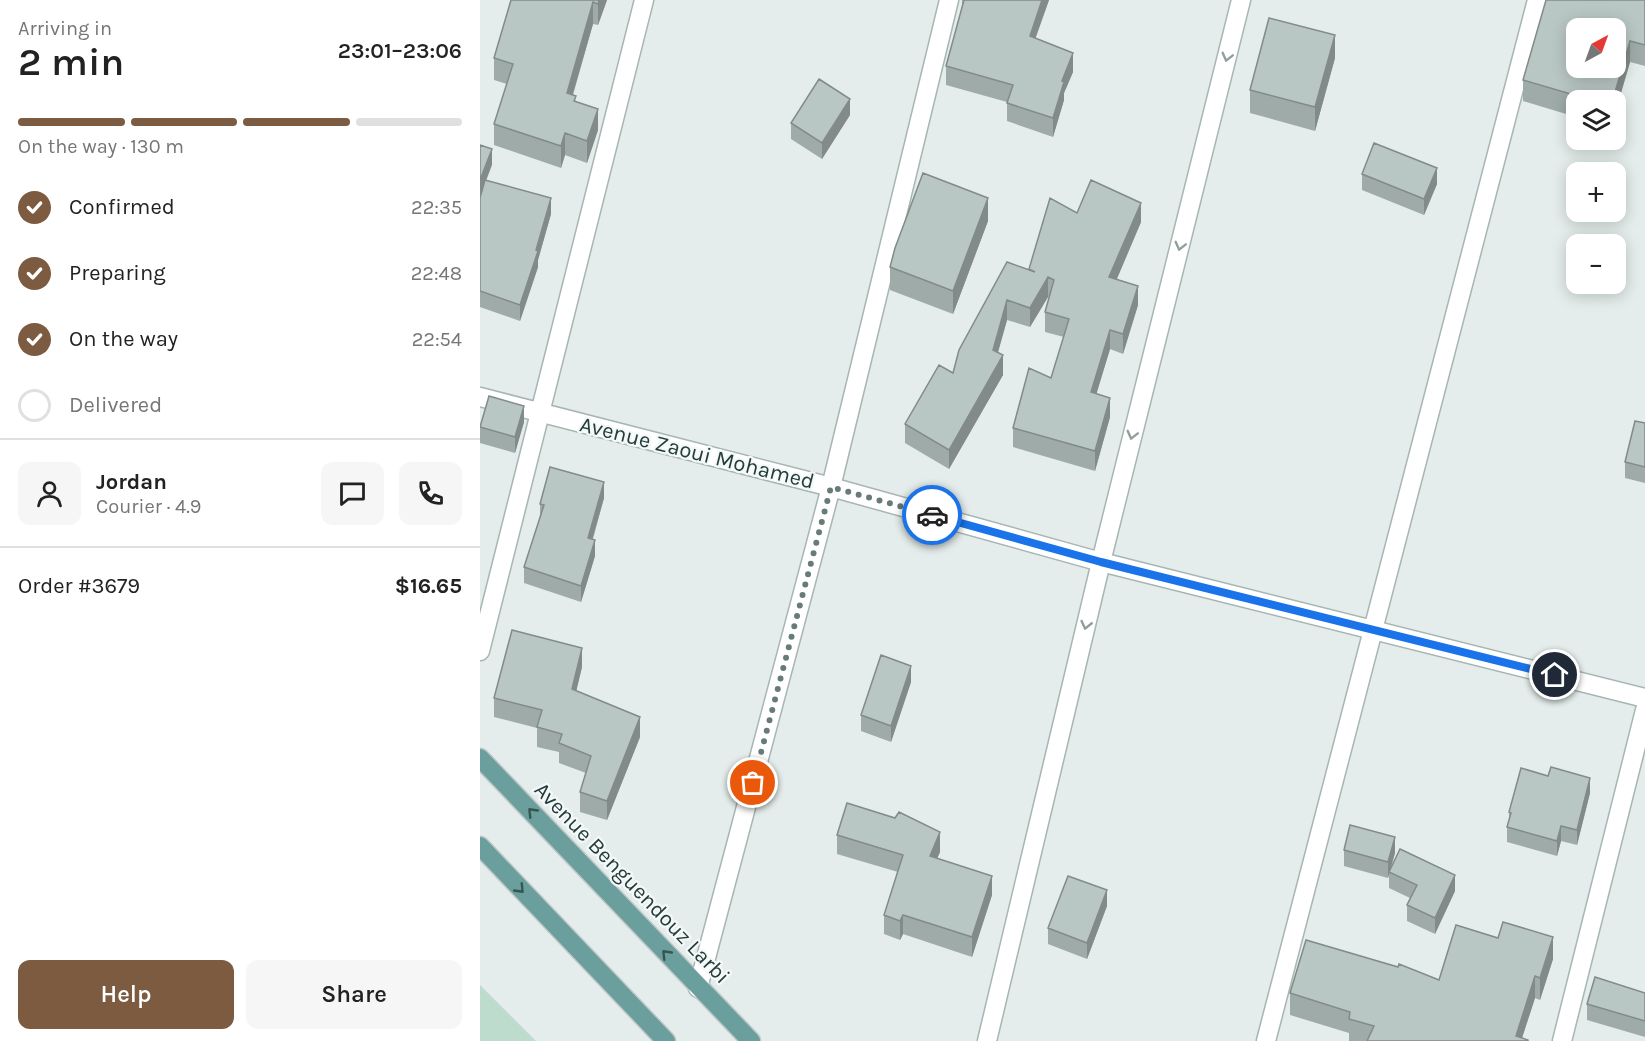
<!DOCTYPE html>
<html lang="en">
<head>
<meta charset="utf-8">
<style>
  body { margin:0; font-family:Karla,sans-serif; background:#f6f6f6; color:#222; height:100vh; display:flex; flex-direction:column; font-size:22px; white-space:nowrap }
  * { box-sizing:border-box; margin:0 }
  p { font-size:20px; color:#767676 }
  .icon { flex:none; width:33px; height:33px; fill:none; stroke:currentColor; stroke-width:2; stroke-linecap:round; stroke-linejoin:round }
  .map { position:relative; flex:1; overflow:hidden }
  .details { display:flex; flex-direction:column; background:#fff; width:480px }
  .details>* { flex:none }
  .needle { width:39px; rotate:41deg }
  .fabs { position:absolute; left:1086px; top:18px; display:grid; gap:12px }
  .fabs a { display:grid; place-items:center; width:60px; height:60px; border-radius:12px; background:#fff; box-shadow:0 3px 15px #0003; font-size:30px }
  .pin { position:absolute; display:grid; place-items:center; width:51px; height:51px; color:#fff; margin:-26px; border:3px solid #fff; border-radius:50%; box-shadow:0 2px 6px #0007 }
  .courier { position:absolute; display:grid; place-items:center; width:60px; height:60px; margin:-30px; border:4px solid #1a73e8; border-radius:50%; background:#fff; color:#222; box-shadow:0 2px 8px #0007 }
  .headline em { font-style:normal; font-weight:600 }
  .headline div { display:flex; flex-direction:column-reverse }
  .headline { display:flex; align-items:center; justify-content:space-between; height:102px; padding:0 18px }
  h1 { font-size:39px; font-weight:600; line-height:45px }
  .bar { display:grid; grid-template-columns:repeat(4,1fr); gap:9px 6px; align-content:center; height:72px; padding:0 18px }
  .bar i { height:8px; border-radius:4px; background:#e0e0e0 }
  .bar .active { background:#7c5b40 }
  .bar p { grid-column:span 4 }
  .line { display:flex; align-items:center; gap:15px; padding:0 18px; border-top:2px solid #e0e0e0 }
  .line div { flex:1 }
  .round { display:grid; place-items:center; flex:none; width:63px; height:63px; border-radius:12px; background:#f6f6f6 }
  ol { padding:0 18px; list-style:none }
  li { display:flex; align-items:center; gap:18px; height:66px }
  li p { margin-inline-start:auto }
  li .icon { padding:6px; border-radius:50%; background:#7c5b40; color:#fff; stroke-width:4 }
  li:last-child { color:#767676 }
  li i { width:33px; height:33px; border:3px solid #e0e0e0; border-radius:50% }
  .primary-button { display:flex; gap:12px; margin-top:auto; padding:12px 18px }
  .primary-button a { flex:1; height:69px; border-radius:12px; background:#7c5b40; color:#fff; font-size:24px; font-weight:600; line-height:69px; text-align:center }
  .primary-button a+a { background:#f6f6f6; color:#222 }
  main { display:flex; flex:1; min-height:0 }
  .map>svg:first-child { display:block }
  .park { fill:#bedccd }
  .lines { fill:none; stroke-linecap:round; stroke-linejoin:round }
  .minor-casing { stroke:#a7b5b3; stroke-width:21 }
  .major-casing { stroke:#c2c9c8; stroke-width:21 }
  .minor { stroke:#fff; stroke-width:18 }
  .major { stroke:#6b9f9d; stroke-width:18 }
  .wall { fill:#9faba9 }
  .shaded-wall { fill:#828b89 }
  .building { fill:#b9c7c4; stroke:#828b89; stroke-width:1.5; fill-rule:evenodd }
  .oneway { stroke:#929e9e }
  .oneway2 { stroke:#365654 }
  .done { stroke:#677b79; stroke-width:6; stroke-dasharray:0 10.8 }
  .route { stroke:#1a73e8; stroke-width:8 }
  .labels { text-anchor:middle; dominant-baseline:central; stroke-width:4.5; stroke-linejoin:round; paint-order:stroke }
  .street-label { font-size:22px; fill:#243d3c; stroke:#f4f9f8 }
</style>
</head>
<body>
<main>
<section class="details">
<div class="headline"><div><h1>2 min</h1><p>Arriving in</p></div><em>23:01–23:06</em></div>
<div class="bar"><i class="active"></i><i class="active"></i><i class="active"></i><i></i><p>On the way · 130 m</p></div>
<ol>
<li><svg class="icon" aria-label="check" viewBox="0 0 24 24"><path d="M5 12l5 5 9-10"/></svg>Confirmed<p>22:35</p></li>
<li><svg class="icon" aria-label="check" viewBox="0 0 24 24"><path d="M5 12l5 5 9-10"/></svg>Preparing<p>22:48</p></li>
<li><svg class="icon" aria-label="check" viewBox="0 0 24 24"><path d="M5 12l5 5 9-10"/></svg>On the way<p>22:54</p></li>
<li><i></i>Delivered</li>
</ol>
<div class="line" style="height:108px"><a class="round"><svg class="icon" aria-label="person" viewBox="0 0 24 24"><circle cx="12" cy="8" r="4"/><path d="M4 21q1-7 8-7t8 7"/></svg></a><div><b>Jordan</b><p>Courier · 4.9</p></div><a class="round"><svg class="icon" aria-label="chat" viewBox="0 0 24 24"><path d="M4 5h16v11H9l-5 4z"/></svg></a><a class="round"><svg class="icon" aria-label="phone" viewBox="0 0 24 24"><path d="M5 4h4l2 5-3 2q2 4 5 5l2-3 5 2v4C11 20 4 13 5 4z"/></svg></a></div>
<div class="line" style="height:78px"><div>Order #3679</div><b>$16.65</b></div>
<div class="primary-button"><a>Help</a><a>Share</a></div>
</section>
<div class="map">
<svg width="1165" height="1041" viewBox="0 0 1165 1041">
  <rect width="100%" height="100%" fill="#e4edeb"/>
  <path class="park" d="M0 985 56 1041H0Z"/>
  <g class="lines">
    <defs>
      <path id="minor" d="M0 397 351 487 621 562 1165 698
        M0 651 164 0
        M218 988 351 487 469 0
        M507 1041 621 562 761 0
        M786 1041 1057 0
        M1082 1041 1165 710"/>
      <path id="major" d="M0 758 271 1041
        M0 846 186 1041"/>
    </defs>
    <use href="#minor" class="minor-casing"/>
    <use href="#major" class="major-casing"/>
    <use href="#minor" class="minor"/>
    <use href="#major" class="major"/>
  </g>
  <path class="wall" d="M31 0H127L118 25 113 24 93 95 96 101 118 130 107 163 85 155 81 168 14 145V124L27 84 14 80V58Z
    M482 0H569L555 38 593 72 584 93V100L573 137 527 121V102L466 85V66L482 8Z
    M1165 0V66L1150 62 1136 110V100H1096V117L1043 101V80Z
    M855 58 835 131 770 113V90Z
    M370 115 342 159 311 139V123Z
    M12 165 6 180 71 214 58 260V267L40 321 0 307V198L3 189Z
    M882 174 957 184 944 215 882 190Z
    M597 213 661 222 637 279 658 305 643 354 630 349 616 394 630 417 615 471 533 447V428L571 378 584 337 565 332V312L569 297H568L550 327 527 320 518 352 523 375 469 469 425 443V424L473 373 549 270Z
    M508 221 473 314 410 290V267Z
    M44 422 35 453 0 443V427Z
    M1165 423V483L1145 478V462Z
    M124 498 113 539 115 556 101 602 44 583V567L60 516V504Z
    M102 667 96 691 160 737 127 820 100 812V792L106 773 79 763V752L57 747V728L14 717V698Z
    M431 682 411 742 381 731V715Z
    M1110 793 1097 845 1081 841 1077 856 1027 842V827L1029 820V812Z
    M357 835 460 852 457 858 512 895 492 957 423 934 420 940 404 934V915L418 872 357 854Z
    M864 850 915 853 910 869 975 891 955 934 927 921V905L930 898 909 888V874L908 878 864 866Z
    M627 906 607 959 568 944V928Z
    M1073 959 1060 1000 1055 998 1042 1038 1048 1041H869V1033L810 1015V993L959 980Z
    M1165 993V1037L1107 1020V1004Z"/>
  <path class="shaded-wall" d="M119 0H127L118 25V4Z
    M562 0H569L550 54V36Z
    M113 2V24L87 114V93Z
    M855 35V58L835 131V107Z
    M1150 41V62L1136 110V100H1133V99Z
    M593 53V72L584 93V100L573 137V118L582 81Z
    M370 99V115L342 159V143Z
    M118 109V130L107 163V141Z
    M85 133V155L81 168V146Z
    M12 149V165L0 196V180Z
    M957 168V184L944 215V199Z
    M71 198V214L58 260V267L40 321V305Z
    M508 198V221L473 314V291Z
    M661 203V222L629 297V277Z
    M568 277V297L550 327V308Z
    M658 286V305L643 354V334Z
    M527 300V320L513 370V350Z
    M630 330V349L611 412V392Z
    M523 355V375L469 469V450Z
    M630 398V417L615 471V451Z
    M44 406V422L35 453V437Z
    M124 482V498L108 554V538Z
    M115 540V556L101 602V586Z
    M102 648V667L92 709V689Z
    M431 666V682L411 742V726Z
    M160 717V737L127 820V801Z
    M1110 778V793L1097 845V830Z
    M1081 826V841L1077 856V841Z
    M460 832V852L450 875V856Z
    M915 837V853L908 878V862Z
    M975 875V891L955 934V918Z
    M512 876V895L492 957V937Z
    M627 890V906L607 959V943Z
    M423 915V934L420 940V921Z
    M1073 937V959L1060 1000V978Z
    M1055 976V998L1041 1041 1036 1036Z"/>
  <path class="building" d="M31 0H119L118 4 113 2 87 93 96 96 94 101 118 109 107 141 85 133 81 146 14 124 33 64 14 58Z
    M484 0H562L550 36 593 53 582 81 584 82 573 118 527 103 533 85 466 66Z
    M1066 0H1165V45L1150 41 1133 99 1122 95 1121 100H1111L1043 80ZM1096 28H1136V68H1096Z
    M789 18 855 35 835 107 770 90Z
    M339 79 370 99 342 143 311 123Z
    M894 143 957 168 944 199 882 174Z
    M0 145 12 149 0 180Z
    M443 173 508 198 473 291 410 267 415 248Z
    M5 180 71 198 56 250 58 251 40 305 0 291V198Z
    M611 180 661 203 629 277 658 286 643 334 630 330 611 392 630 398 615 451 533 428 549 368 571 378 589 319 565 312 574 280 568 277 550 308 527 300 513 350 523 355 469 450 425 424 459 365 473 373 479 350 527 262 555 272 549 269 570 198 597 213Z
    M9 396 44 406 35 437 0 427Z
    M1155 421 1165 423V467L1145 462Z
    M70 467 124 482 108 538 115 540 101 586 44 567 64 505 60 504Z
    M32 630 102 648 92 689 160 717 127 801 100 792 111 756 79 743 82 734 57 727 62 710 14 698Z
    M401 655 431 666 411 726 381 715Z
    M1071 767 1110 778 1097 830 1081 826 1077 841 1027 827 1031 813 1029 812 1041 768 1068 776Z
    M367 803 415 818 419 812 460 832 450 856 512 876 492 937 423 915 420 921 404 915 423 855 357 835Z
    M870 825 915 837 908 862 864 850Z
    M920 849 975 875 955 918 927 905 937 885 909 872Z
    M588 876 627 890 607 943 568 928Z
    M1023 922 1073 937 1060 978 1055 976 1036 1036 1048 1040V1041H887L894 1026 869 1019 870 1012 810 993 826 940 918 967 919 964 959 980 976 925 1018 938Z
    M1115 977 1165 993V1021L1107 1004Z"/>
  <defs><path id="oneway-chevron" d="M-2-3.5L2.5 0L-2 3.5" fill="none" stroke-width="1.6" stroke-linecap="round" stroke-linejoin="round" transform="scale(1.5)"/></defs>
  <g class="oneway">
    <use href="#oneway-chevron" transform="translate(747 57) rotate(104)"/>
    <use href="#oneway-chevron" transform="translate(700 246) rotate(104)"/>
    <use href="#oneway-chevron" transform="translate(652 435) rotate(104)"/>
    <use href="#oneway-chevron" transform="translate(606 625) rotate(103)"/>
  </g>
  <g class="oneway2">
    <use href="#oneway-chevron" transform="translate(52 812) rotate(-134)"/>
    <use href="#oneway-chevron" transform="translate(40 889) rotate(46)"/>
    <use href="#oneway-chevron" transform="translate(186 954) rotate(-134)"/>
  </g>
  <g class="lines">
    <path class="done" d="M273 783 351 487 452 515"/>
    <path class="route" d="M452 515 621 562 1075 675"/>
  </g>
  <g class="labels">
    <g class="street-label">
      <text transform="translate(217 453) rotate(14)">Avenue Zaoui Mohamed</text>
      <text transform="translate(152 883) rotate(46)">Avenue Benguendouz Larbi</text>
    </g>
  </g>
</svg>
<div class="fabs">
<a><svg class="needle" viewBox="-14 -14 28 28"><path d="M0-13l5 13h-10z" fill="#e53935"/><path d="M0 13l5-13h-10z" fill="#767676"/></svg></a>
<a><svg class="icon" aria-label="layers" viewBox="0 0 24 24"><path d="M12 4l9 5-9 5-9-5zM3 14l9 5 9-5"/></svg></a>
<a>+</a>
<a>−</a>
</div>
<div class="pin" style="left:273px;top:783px;background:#ea580c"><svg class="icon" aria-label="bag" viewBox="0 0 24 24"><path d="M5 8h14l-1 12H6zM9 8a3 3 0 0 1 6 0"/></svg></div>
<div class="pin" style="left:1075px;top:675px;background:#1f2937"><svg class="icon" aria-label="home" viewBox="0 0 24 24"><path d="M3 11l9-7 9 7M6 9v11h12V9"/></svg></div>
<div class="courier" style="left:452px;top:515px"><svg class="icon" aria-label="car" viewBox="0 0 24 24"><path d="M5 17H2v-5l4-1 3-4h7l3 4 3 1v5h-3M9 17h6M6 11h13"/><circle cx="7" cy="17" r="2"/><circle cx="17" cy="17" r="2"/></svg></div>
</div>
</main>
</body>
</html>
